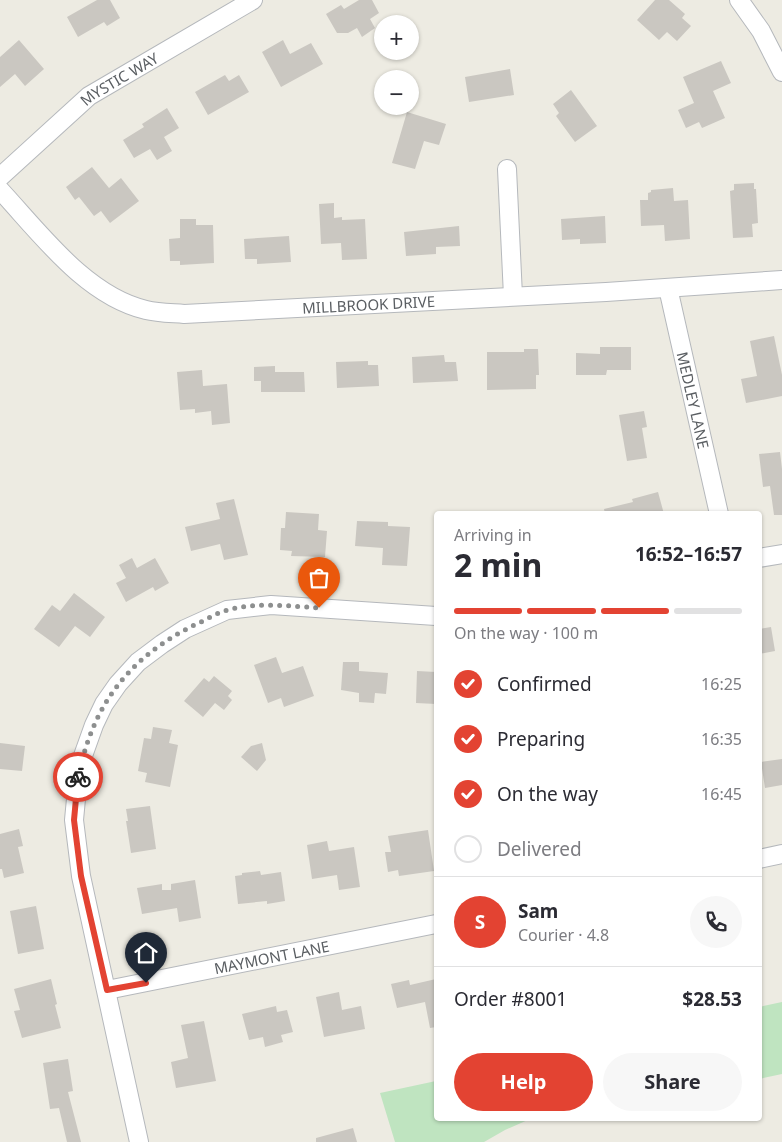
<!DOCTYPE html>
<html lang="en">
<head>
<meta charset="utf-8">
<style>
  body { margin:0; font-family:"Noto Sans",sans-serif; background:#f7f7f7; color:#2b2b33; height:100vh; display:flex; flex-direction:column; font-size:19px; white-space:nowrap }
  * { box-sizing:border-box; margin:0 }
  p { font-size:16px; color:#7c7c81 }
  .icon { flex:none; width:28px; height:28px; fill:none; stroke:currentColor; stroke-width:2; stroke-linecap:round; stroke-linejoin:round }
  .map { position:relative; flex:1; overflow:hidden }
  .panel { position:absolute; left:434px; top:511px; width:328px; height:610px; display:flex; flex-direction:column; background:#fff; border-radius:5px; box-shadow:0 1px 4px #0004 }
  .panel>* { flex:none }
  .controls { position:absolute; left:374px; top:15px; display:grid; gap:10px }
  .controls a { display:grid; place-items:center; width:45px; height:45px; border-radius:50%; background:#fff; box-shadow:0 1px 4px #0004; font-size:25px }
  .pin { position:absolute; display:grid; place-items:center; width:42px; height:42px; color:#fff; margin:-51px -21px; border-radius:50% 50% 50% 0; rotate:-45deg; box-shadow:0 0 5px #0007 }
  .pin .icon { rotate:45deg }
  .courier { position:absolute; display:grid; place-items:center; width:50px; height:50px; margin:-25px; border:4px solid #e34332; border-radius:50%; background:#fff; color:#222; box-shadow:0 1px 6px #0007 }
  .head em { font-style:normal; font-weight:700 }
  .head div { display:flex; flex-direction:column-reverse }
  .head { display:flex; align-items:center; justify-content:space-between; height:85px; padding:0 20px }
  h1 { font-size:32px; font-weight:700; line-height:38px }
  .bar { display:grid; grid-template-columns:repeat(4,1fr); gap:8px 5px; align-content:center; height:60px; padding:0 20px }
  .bar i { height:6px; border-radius:4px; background:#e1e1e2 }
  .bar .current { background:#e34332 }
  .bar p { grid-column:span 4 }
  .line { display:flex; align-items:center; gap:12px; padding:0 20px; border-top:1px solid #e1e1e2 }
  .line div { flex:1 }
  .round { display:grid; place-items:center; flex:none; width:52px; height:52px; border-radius:26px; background:#f7f7f7 }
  ol { padding:0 20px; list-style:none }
  li { display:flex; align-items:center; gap:15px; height:55px }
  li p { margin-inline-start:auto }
  li .icon { padding:5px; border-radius:50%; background:#e34332; color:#fff; stroke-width:4 }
  li:last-child { color:#7c7c81 }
  li i { width:28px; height:28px; border:2px solid #e1e1e2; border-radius:50% }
  .cta { display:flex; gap:10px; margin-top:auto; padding:10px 20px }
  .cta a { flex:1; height:58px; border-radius:30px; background:#e34332; color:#fff; font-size:20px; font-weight:700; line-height:58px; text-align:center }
  .cta a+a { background:#f7f7f7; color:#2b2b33 }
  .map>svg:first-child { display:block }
  .green { fill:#bfe4c0 }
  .building { fill:#cac7c1 }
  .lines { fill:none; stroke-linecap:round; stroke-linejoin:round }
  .minor-casing { stroke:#b5b8bc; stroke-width:20 }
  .minor { stroke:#fff; stroke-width:18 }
  .done { stroke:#8d8f8f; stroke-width:5; stroke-dasharray:0 9 }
  .route { stroke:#e34332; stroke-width:6 }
  .labels { text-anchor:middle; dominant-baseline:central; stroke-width:4; stroke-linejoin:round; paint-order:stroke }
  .street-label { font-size:15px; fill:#5a5e62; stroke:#fff }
</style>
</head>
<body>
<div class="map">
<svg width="782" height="1142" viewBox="0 0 782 1142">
  <rect width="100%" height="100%" fill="#edebe2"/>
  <path class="green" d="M782 1002V1074L759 1079V1007Z
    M436 1081V1119H530L505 1130 484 1142H395L380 1093Z"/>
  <path class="building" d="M97 0H110L120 18 107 26 104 22 78 37 67 17Z
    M359 0H372L379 13 370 19 375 28 362 37 357 28 348 33H337L326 14 341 5 344 9Z
    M655 0H669L685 14 682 18 691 26 677 41 667 32 659 40 637 20Z
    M19 40 44 69 25 86 15 74 0 87V57Z
    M283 40 290 54 311 43 323 64 281 87 262 52Z
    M721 61 731 83 713 91 725 118 702 128 699 122 686 128 678 110 694 103 683 77Z
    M510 69 514 95 469 102 465 77Z
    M225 75 229 81 239 75 249 92 208 115 195 92Z
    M571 90 597 126 575 142 556 116 559 113 553 104Z
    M167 108 179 128 164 137 172 151 157 160 150 149 134 158 123 140 144 127 142 124Z
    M407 112 446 124 439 145 424 141 415 169 392 163Z
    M92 167 109 188 121 178 139 201 110 223 101 211 94 216 79 197 75 200 66 187Z
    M754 183V189H756L758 223 752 224 753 237 733 238 730 191 734 190V184Z
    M673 188 674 201 688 200 690 239 665 241 664 225 641 226 640 200H648V193L651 192V190Z
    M334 203V218L342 217V220L365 219 367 259 342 260 341 243 321 244 319 204Z
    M605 216 606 243 580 244V239L562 240 561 219Z
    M180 219H196V225H213L214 263 180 265V261H170L169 239 180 238Z
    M459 226 460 246 436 247V254L406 256 404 232Z
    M289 236 291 262 257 264V259H245L244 239Z
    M774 336 782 375V396L746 403 741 379 757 376 750 341Z
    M600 347H631V370H607L606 375H576V353L600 354Z
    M524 349H538L539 375H536V389L487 390V352H524Z
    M444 355 445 362H456L458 381 413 383 412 357Z
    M368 361V365H378L379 386 337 388 336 362Z
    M275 366V372H304L305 392H261V381H254V367Z
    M202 370 203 386 227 384 230 423 212 425 211 411 195 413V409L180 410 177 372Z
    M644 411 647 427 642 428 647 458 627 461 619 415Z
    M780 452 782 469V515H774L770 486 763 487 759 454Z
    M658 492 664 514H605L604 509 633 502 632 499Z
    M234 499 248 555 224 560 220 544 191 551 185 527 220 519 216 503Z
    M286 512 319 514 318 530 327 531 325 557 291 556 292 551 280 550 281 528H285Z
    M357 521 388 522V526L410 527 407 566 382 565 383 548 355 546Z
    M132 558 137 568 155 558 169 583 155 591 153 587 126 602 116 583 126 578 119 565Z
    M74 593 105 617 90 637 75 626 59 647 34 629 52 605 60 611Z
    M771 627 775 651 759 654V629Z
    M276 657 282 673 303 666 314 696 284 707 281 698 268 703 254 665Z
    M343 662H359V671L388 673 386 694 375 693 374 703 359 702V693L341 690Z
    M417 671 436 672V704L416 703Z
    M214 676 232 691 228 696 232 700 224 710 215 703 203 717 184 701 204 678 209 682Z
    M153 727 172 730 169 743 178 745 170 787 145 782 147 773 138 771 144 738 151 739Z
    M0 743 25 746 22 771 0 769Z
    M262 743 266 760 257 771 241 757 251 746Z
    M782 759V785L765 788 761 762Z
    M150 806 156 849 131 853 126 821H128L126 809Z
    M19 829 23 846 18 847 24 873 4 878 2 869H0V834Z
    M428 830 434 871 399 876 398 870 388 872 385 852H391L388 836Z
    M327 841 329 851 354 847 360 887 339 890 337 875 312 879 307 845Z
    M260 871 261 875 281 872 285 901 267 904V901L238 904 235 876 242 875V873Z
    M195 880 201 918 179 922 177 908 142 914 137 888 162 884V890H171V884Z
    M36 906 44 949 18 954 10 911Z
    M51 979 57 1004 55 1005 61 1028 22 1038 14 1011 20 1010 14 989Z
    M436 979V1027L430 1028 425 1002 397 1008 391 984 409 980 410 985Z
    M339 992 342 1010 361 1006 365 1029 324 1037 316 997Z
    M276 1006 277 1012 287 1010 293 1032 281 1035 283 1042 265 1047 263 1037 249 1040 242 1014Z
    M204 1021 216 1081 176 1088 171 1062 188 1058 181 1025Z
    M68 1059 73 1091 68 1092 81 1142H67L59 1108 50 1109 43 1063Z
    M353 1128 357 1142H316V1138Z"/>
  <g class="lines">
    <defs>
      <g id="minor">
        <path d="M739 0 761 31 782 72"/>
        <path d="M507 169 513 296"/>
        <path id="s1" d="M0 177 89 96 253 0"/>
        <path id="s2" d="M0 190C40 233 86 296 146 310 158 313 172 313 184 314L606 292 782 280"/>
        <path id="s3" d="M668 288 719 514"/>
        <path d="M759 558 782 554"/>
        <path d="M759 859 782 854"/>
        <path id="s4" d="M107 990 436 924"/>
        <path d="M139 1142 81 876 74 820 79 767 94 725 104 704 118 684 138 662 162 644 185 629 227 610 271 605 436 616"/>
      </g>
    </defs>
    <use href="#minor" class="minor-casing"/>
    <use href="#minor" class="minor"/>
  </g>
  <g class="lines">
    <path class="done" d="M78 777C80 765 84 753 88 741 108 683 148 646 203 621 211 617 219 612 228 610 256 602 290 606 319 608"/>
    <path class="route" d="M78 777 74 820 81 876 107 990 146 983"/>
  </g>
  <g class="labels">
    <g class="street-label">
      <text stroke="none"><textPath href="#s1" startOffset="155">MYSTIC WAY</textPath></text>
      <text stroke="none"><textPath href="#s2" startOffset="415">MILLBROOK DRIVE</textPath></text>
      <text stroke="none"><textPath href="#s3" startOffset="115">MEDLEY LANE</textPath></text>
      <text stroke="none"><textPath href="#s4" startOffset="168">MAYMONT LANE</textPath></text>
    </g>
  </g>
</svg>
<div class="controls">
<a>+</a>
<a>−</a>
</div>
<div class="pin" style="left:319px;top:608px;background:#ea580c"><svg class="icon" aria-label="bag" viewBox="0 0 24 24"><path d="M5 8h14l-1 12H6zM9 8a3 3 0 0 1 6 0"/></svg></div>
<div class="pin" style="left:146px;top:983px;background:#1f2937"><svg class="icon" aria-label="home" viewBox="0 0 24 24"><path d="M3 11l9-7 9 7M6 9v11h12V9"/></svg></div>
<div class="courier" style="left:78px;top:777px"><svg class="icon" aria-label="bike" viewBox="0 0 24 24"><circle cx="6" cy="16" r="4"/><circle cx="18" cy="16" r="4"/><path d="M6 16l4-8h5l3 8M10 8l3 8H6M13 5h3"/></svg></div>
<section class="panel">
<div class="head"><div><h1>2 min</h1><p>Arriving in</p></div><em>16:52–16:57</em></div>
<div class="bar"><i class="current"></i><i class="current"></i><i class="current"></i><i></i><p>On the way · 100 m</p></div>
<ol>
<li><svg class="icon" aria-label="check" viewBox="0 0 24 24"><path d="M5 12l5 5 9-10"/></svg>Confirmed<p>16:25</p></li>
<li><svg class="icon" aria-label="check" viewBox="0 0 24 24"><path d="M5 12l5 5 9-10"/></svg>Preparing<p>16:35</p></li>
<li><svg class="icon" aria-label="check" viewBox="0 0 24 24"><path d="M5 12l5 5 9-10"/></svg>On the way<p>16:45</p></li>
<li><i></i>Delivered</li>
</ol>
<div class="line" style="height:90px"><b class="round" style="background:#e34332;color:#fff">S</b><div><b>Sam</b><p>Courier · 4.8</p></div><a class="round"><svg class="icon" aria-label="phone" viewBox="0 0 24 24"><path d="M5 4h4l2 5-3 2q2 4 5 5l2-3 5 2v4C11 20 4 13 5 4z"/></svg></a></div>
<div class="line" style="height:65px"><div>Order #8001</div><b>$28.53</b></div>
<div class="cta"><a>Help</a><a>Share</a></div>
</section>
</div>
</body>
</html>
